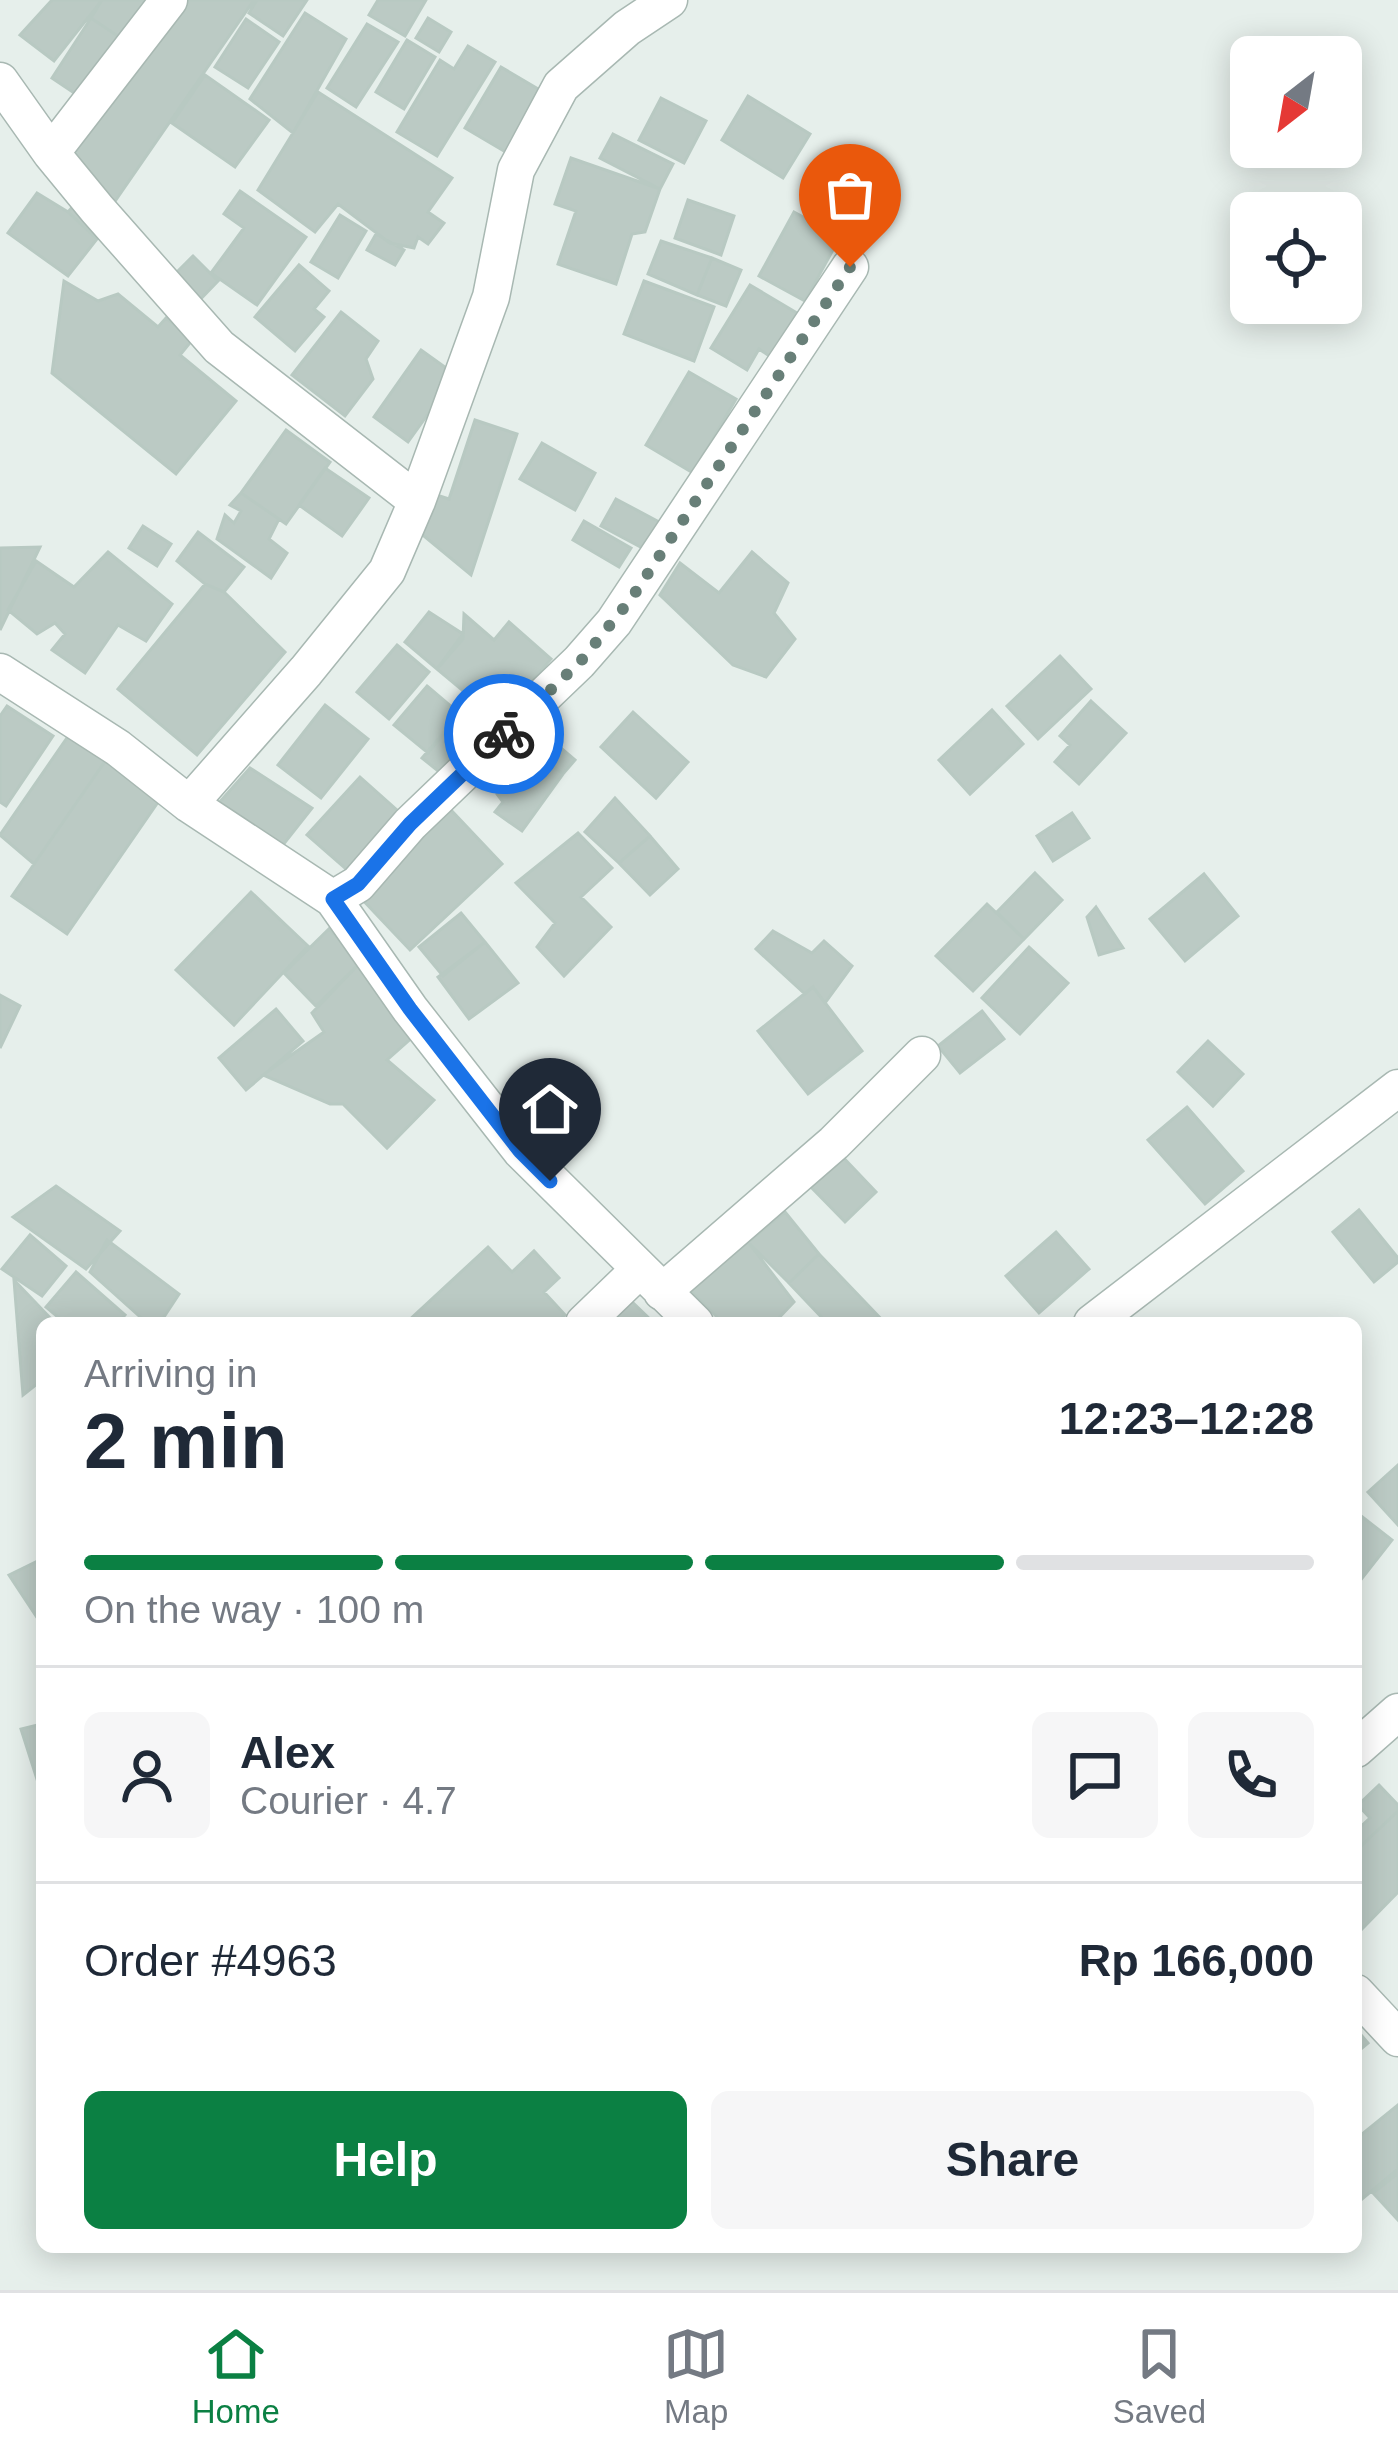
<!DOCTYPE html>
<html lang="en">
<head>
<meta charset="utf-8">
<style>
  body { margin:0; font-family:Helvetica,sans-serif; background:#f6f6f7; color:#1f2937; height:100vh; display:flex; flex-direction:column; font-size:45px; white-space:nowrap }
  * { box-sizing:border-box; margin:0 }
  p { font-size:39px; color:#747a83 }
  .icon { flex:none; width:66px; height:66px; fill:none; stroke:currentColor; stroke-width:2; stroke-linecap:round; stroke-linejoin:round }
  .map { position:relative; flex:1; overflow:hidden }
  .side { position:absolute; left:36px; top:1317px; width:1326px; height:936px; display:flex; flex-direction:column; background:#fff; border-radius:18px; box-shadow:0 6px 30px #0003 }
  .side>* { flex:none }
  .needle { width:78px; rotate:211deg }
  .tools { position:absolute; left:1230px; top:36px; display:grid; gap:24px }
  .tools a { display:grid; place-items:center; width:132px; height:132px; border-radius:18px; background:#fff; box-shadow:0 6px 30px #0003; font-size:60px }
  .pin { position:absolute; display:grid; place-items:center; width:102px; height:102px; color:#fff; margin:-123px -51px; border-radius:50% 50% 50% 0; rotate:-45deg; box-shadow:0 0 12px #0007 }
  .pin .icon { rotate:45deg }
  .courier { position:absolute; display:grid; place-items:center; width:120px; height:120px; margin:-60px; border:9px solid #1a73e8; border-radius:50%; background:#fff; color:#222; box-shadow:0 3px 15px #0007 }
  .head em { font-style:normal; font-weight:800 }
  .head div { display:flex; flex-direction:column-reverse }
  .head { display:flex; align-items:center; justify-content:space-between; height:204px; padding:0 48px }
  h1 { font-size:78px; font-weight:800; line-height:90px }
  .bar { display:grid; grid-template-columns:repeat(4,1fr); gap:18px 12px; align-content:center; height:144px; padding:0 48px }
  .bar i { height:15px; border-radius:9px; background:#e0e1e3 }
  .bar .on { background:#0b8043 }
  .bar p { grid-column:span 4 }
  .line { display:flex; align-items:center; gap:30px; padding:0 48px; border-top:3px solid #e0e1e3 }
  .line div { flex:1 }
  .round { display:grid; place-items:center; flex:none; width:126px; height:126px; border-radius:18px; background:#f6f6f7 }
  .action { display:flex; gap:24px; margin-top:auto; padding:24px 48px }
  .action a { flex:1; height:138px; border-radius:18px; background:#0b8043; color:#fff; font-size:48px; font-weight:800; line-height:138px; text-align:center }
  .action a+a { background:#f6f6f7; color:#1f2937 }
  .tabs { display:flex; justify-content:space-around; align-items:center; height:168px; border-top:3px solid #e0e1e3; background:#fff; font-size:33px; color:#747a83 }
  .tabs a { display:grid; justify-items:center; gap:6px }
  .tabs .on { color:#0b8043 }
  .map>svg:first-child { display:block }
  .building { fill:#bbcac4; stroke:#b8c9c2; stroke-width:3 }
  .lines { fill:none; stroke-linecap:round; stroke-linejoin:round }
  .minor-casing { stroke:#a8b8b2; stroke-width:39 }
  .minor { stroke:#fff; stroke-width:36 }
  .done { stroke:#687f78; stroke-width:12; stroke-dasharray:0 21.6 }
  .route { stroke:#1a73e8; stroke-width:15 }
</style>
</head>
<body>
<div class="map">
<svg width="1398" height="2290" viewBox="0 0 1398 2290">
  <rect width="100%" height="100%" fill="#e6efeb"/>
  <path class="building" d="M52 0H102L54 61 20 35Z
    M102 0H153L125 41 91 18Z
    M179 0H254L109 210 67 153Z
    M257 0H307L283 36 249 13Z
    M378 0H426L405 36 369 15Z
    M305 13 346 39 293 133 250 99Z
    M91 18 125 41 86 101 52 78Z
    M428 18 451 32 439 52 416 38Z
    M246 19 279 42 248 88 215 67Z
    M367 24 398 42 356 107 327 88Z
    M407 40 435 57 404 109 376 92Z
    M468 46 495 62 437 156 397 132 440 60 454 69Z
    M501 67 545 93 509 154 465 128Z
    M205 75 269 120 235 167 172 123Z
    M318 92 452 178 428 212 444 223 428 244 418 237 414 248 390 243 338 204 315 232 258 190Z
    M748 96 810 134 783 178 722 140Z
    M661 98 706 121 684 163 639 140Z
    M613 134 673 164 660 189 600 158Z
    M571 158 660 189 645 232 632 234 616 284 558 264 576 211 555 204Z
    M240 191 306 237 257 305 211 273 244 228 224 214Z
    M37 193 68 212 97 239 68 276 8 233Z
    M688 200 734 216 721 255 675 238Z
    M76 203 106 230 97 239 68 212Z
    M794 212 840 237 805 301 759 276Z
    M340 215 366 231 338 278 311 262Z
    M376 234 404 250 395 265 367 250Z
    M661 241 712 258 697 295 648 274Z
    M193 256 218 281 195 305 169 280Z
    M712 258 741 270 726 306 697 295Z
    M299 265 329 291 314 309 324 317 295 351 255 317Z
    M64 281 98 301 118 294 158 327 166 318 193 339 180 355 236 401 176 474 52 373Z
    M644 281 714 307 694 361 624 334Z
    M750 285 797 313 771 357 759 349 747 370 711 348Z
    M341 312 378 341 366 359 373 379 345 416 292 375Z
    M421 350 456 375 408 442 374 417Z
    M689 372 736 399 693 473 646 445Z
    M475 420 517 434 471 575 413 527 424 491 449 499Z
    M286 430 330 462 286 524 241 493Z
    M542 443 595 473 575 510 520 479Z
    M325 468 369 498 342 536 299 505Z
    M241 493 279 519 269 539 287 553 271 578 217 539 225 515 234 523 241 511 230 505Z
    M616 499 663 524 648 551 601 526Z
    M584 521 631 548 619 567 573 540Z
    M143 526 171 544 157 566 129 548Z
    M198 532 244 567 224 592 205 584 177 561Z
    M40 547 0 630V548Z
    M108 552 172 604 146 641 118 625 85 673 52 650 65 634 55 623 37 634 8 610 36 561 74 587Z
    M752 552 788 583 774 613 795 639 766 677 733 665 660 595 680 563 719 593Z
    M205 584 224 592 285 652 197 755 118 689Z
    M429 612 463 634 437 669 405 642Z
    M464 614 494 640 509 622 551 659 498 720 437 669 463 639Z
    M397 645 429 672 389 719 357 692Z
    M1060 656 1091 689 1038 739 1007 706Z
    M427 686 460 714 428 753 394 725Z
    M1091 701 1126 733 1079 784 1055 762 1070 745 1060 736Z
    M325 705 368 739 321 798 278 765Z
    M7 706 53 736 6 806 0 802V716Z
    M992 710 1023 744 970 794 939 760Z
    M633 712 688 762 656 798 601 747Z
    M460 714 485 736 448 779 422 758Z
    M71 732 108 757 34 864 0 835Z
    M542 732 575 760 563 774 530 746Z
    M530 749 563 774 522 831 495 812 503 802 497 794Z
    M108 757 163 795 67 934 12 896Z
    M250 768 312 808 279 850 217 805Z
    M360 777 406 818 354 876 307 835Z
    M615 798 650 836 619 863 585 832Z
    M451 810 502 864 410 950 359 896Z
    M1072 813 1089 838 1053 861 1037 836Z
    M578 833 612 868 581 897 611 927 564 976 537 947 555 923 516 883Z
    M650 836 678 869 650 895 619 863Z
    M1035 873 1062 900 1024 939 997 912Z
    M1204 874 1238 916 1185 961 1150 919Z
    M251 892 308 946 234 1025 176 970Z
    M987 904 1024 939 973 991 936 956Z
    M1096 907 1123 948 1099 955 1087 917Z
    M461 913 485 942 443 976 419 947Z
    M329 929 361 962 316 1006 284 973Z
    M773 931 812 953 824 941 852 966 825 1003 813 987 805 994 756 949Z
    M485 942 518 983 469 1019 438 977Z
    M1029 947 1068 983 1020 1034 982 998Z
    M361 962 415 1035 387 1060 434 1100 387 1148 343 1104H330L263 1075 324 1032 312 1013Z
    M813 987 862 1051 808 1094 758 1031Z
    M0 995 20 1006 0 1048Z
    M276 1009 303 1041 246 1090 219 1058Z
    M982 1011 1004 1039 960 1073 938 1046Z
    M1208 1041 1243 1074 1213 1106 1178 1072Z
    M1187 1107 1243 1171 1205 1204 1148 1140Z
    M838 1152 876 1192 845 1222 807 1183Z
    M56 1186 120 1231 86 1269 13 1217Z
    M1359 1210 1398 1258V1262L1374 1282 1333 1232Z
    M785 1212 819 1254 789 1283 748 1242Z
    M1056 1232 1089 1269 1039 1313 1006 1276Z
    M30 1235 66 1266 42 1296 2 1269Z
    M107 1240 179 1294 160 1323H147L90 1272Z
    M748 1242 794 1302 774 1323H723L689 1289Z
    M488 1247 512 1272 534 1251 559 1278 544 1292 565 1315 556 1323H406Z
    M819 1254 885 1323H827L789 1283Z
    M76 1272 125 1315 118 1323H65L46 1307Z
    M14 1280 55 1323H42V1380L23 1395Z
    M627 1297 654 1323H602Z
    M1398 1465V1525L1368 1492Z
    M1356 1512 1392 1540 1356 1586Z
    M42 1559V1625L9 1575Z
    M42 1724V1795L21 1729Z
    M1379 1785 1398 1805V1811L1362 1845 1356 1839V1831L1370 1818 1358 1805Z
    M1398 1811V1892L1360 1931 1356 1928V1851Z
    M1356 2029 1368 2043 1356 2053Z
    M1398 2105V2169L1356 2204V2139Z
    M1398 2173V2220L1373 2193Z"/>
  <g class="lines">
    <defs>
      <path id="minor" d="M0 81 51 153 97 209 219 347 417 501 387 571 306 671 189 804
        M51 153 169 0
        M417 501 491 297 516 170 561 86 627 28 669 0
        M0 672 118 748 189 804 333 899 410 1009 521 1151 695 1323
        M333 899 358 884 410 824 579 662 614 622 850 267
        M662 1292 834 1143 922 1055
        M584 1323 640 1269
        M1092 1323 1398 1088
        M1356 1749 1398 1712
        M1356 1993 1398 2038"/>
    </defs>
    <use href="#minor" class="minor-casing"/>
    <use href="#minor" class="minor"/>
  </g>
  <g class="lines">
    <path class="done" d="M504 734 580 662 631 599 850 267"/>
    <path class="route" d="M504 734 410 824 358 884 333 899 410 1009 520 1151 550 1181"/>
  </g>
</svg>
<div class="tools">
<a><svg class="needle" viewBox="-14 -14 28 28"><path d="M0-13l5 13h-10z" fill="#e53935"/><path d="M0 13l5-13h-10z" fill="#747a83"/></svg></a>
<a><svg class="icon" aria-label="locate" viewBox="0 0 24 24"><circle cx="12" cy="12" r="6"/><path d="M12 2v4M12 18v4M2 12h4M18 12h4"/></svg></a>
</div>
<div class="pin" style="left:850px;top:267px;background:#ea580c"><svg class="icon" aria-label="bag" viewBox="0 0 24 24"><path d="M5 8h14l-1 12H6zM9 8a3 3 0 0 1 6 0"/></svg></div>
<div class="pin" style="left:550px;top:1181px;background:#1f2937"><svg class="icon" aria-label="home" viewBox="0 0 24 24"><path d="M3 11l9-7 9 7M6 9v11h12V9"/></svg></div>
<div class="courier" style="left:504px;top:734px"><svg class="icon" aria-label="bike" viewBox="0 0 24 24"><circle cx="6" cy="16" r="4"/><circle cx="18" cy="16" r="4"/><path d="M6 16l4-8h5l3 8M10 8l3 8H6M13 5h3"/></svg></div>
<section class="side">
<div class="head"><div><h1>2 min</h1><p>Arriving in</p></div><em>12:23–12:28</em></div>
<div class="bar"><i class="on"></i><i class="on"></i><i class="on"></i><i></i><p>On the way · 100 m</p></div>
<div class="line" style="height:216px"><a class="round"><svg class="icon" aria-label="person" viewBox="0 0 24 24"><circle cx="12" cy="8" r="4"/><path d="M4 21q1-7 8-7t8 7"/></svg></a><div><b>Alex</b><p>Courier · 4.7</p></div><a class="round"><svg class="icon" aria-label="chat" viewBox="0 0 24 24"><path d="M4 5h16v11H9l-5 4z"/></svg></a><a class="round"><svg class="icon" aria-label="phone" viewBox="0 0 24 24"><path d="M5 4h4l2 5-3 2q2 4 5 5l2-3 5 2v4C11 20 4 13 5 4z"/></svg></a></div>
<div class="line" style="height:156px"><div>Order #4963</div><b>Rp 166,000</b></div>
<div class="action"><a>Help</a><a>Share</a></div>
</section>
</div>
<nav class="tabs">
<a class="on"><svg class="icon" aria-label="home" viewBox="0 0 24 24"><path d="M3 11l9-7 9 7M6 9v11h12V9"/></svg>Home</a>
<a><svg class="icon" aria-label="map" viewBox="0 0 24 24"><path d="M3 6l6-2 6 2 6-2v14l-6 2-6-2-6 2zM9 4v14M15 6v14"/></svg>Map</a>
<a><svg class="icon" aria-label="saved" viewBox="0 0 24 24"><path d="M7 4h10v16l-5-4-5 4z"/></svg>Saved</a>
</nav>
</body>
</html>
